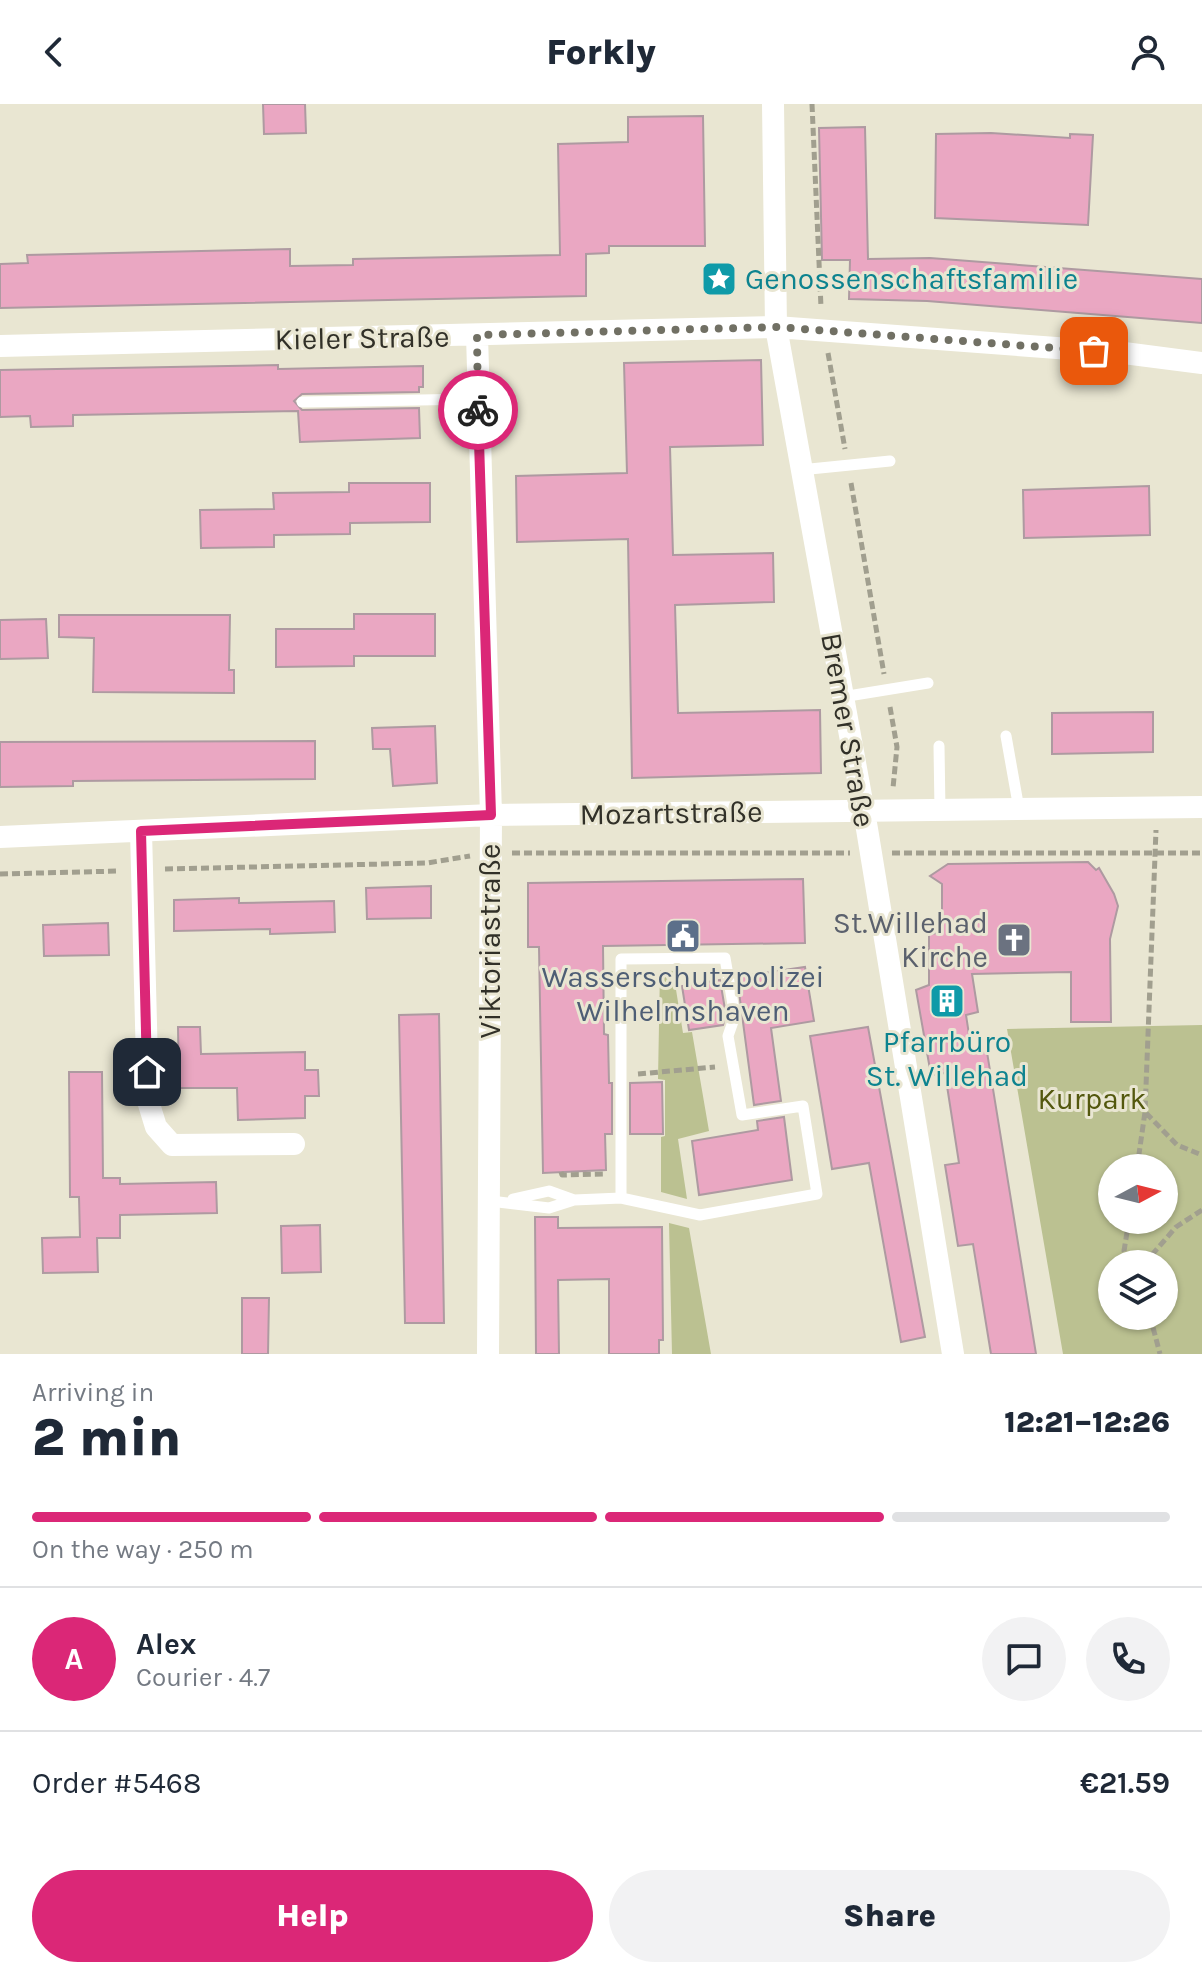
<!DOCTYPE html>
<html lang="en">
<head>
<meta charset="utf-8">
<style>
  body { margin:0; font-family:Karla,sans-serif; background:#f2f2f3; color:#1f2937; height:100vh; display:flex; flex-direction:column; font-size:30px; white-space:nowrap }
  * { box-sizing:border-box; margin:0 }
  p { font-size:26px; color:#747a83 }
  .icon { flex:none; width:44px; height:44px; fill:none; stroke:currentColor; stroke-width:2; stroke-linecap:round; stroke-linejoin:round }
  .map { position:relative; height:1250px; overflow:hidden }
  .details { display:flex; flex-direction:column; background:#fff; flex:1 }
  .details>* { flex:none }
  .needle { width:52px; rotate:83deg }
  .tools { position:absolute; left:1098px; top:1050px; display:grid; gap:16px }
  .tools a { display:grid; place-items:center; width:80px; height:80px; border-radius:50%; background:#fff; box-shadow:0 2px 6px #0004; font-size:40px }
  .pin { position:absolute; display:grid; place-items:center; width:68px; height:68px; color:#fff; margin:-34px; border-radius:16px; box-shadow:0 4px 12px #0006 }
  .courier { position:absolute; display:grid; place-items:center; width:80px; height:80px; margin:-40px; border:6px solid #db2777; border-radius:50%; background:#fff; color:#222; box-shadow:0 2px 10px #0007 }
  .head em { font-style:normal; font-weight:800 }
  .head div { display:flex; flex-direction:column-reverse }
  .head { display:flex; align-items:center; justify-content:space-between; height:136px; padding:0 32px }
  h1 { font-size:52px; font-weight:800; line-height:60px }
  .bar { display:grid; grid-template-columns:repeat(4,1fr); gap:12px 8px; align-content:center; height:96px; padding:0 32px }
  .bar i { height:10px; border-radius:6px; background:#e0e1e3 }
  .bar .on { background:#db2777 }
  .bar p { grid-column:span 4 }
  .line { display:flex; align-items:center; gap:20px; padding:0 32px; border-top:2px solid #e0e1e3 }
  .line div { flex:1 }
  .round { display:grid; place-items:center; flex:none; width:84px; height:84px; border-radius:42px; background:#f2f2f3 }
  .primary-button { display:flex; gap:16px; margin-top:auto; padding:16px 32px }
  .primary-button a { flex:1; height:92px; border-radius:48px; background:#db2777; color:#fff; font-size:32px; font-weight:800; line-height:92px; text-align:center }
  .primary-button a+a { background:#f2f2f3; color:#1f2937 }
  header { display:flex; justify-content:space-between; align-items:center; height:104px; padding:0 32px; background:#fff; font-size:36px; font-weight:800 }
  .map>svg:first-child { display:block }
  .green { fill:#bbc191; fill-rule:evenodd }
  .building { fill:#eaa7c2; stroke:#ae9aa1; stroke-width:2 }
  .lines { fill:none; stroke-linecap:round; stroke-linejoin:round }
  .path { stroke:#a19f8f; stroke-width:5; stroke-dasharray:8 4; stroke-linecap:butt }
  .lane { stroke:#fff; stroke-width:11 }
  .street { stroke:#fff; stroke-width:22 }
  .done { stroke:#717064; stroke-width:8; stroke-dasharray:0 14.4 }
  .route { stroke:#db2777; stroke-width:10 }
  .labels { text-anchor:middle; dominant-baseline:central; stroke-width:6; stroke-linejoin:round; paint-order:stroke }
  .culture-label { font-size:30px; fill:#0d838f; stroke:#e9e6d2; text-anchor:start }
  .street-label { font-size:30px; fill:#313028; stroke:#e9e6d2 }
  .worship-label { font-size:30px; fill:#5b616d; stroke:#e9e6d2; text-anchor:end }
  .service-label { font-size:30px; fill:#4e5e75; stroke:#e9e6d2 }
  .park-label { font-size:30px; fill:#53580e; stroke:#e9e6d2 }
</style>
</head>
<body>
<header><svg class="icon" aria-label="back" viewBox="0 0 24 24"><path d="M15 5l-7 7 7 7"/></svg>Forkly<svg class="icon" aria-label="person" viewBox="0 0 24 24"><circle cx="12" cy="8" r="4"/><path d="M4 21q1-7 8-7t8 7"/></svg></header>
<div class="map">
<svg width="1202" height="1250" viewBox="0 0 1202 1250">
  <rect width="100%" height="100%" fill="#e9e6d2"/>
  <path class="green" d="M660 866 673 867 683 929 692 928 709 1027 678 1035 687 1095 661 1088V1033L665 1032V976L658 975Z
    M1202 921V1250H1063L1007 925ZM1164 1064V1116H1112V1064ZM1164 1160V1212H1112V1160Z
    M669 1119 689 1124 711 1250H672Z"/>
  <path class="building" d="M263 0H305L306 29 264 30Z
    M703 12 705 142H609V149L586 150V192L0 204V160L28 159 27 151 290 145V162L353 161V155L560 151 558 40 628 38V13Z
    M865 23 868 155 930 154 1202 175V219L927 197 849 195 850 156H822L819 24Z
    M991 29 1070 34V30L1093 31 1088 121 935 114 936 30Z
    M761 256 763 341 670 343 673 451 773 449 774 498 675 501 678 609 820 606 821 669 632 674 628 435 517 438 516 372 627 369 624 259Z
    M278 261V265L423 262V283H419V288L302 290 294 297 302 306 419 304 420 334 300 338 298 307 73 311V322L31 323 30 312 0 313V266Z
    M349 379H430V418L350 419V430L274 431V443L201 444 200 406 274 405 273 389 349 388Z
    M1149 382 1150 431 1024 434 1023 386Z
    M354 510H435V552H354V562L276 563V525H354Z
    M59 511H230L229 566H234V589L93 588 94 534 59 533Z
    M46 515 48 554 0 555V516Z
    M1153 608V648L1052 650V609Z
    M435 622 437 679 393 682 390 645H373L372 624Z
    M315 637V675L73 677V682L0 683V638Z
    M1088 758 1096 766 1099 764 1114 790 1118 802 1110 835 1111 918H1071V868L972 870 978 908 966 911 972 950 987 948 1036 1250H991L973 1140 958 1142 945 1061 959 1059 945 969 931 971 916 886 929 881V830L937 829V821H942V780L930 772 948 760Z
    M803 775 805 839 603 842 604 930 608 931 609 979H612V1030H605L606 1066 543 1069 539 843H528V779Z
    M431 782V814L367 815 366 784Z
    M239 794V799L334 797 335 828 270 830V825L174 827V796Z
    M108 819 109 851 44 852 43 821Z
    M805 863 814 917 771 924 781 997 754 1001 737 873Z
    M720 876 726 911 723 921 689 926 682 882Z
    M439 910 444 1219H405L399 911Z
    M178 923H200L201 950 305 948V966H318L319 992H305V1014L238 1016 237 984H179Z
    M868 923 925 1233 901 1238 869 1059 832 1065 810 932Z
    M69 968H102L103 1074H120V1080L216 1078 217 1109 120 1111V1134H97L98 1168 43 1169 42 1134 80 1133 79 1093H70Z
    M662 978 663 1030H630V979Z
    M784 1013 792 1076 699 1091 692 1037 758 1026 757 1017Z
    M535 1113H558V1124L662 1123 663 1236H659V1250H609V1175L558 1176 559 1250H536Z
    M320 1121 321 1168 282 1169 281 1122Z
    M242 1194H269L268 1250H242Z"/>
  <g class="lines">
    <path class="path" d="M812 0 821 203
      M828 249 845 345
      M851 379 884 570
      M890 603 897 643 893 684
      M512 749H850
      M892 749H1202
      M165 765 427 759 470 752
      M0 770 119 767
      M638 970 715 963
      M1146 1009 1177 1041 1202 1051
      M1137 1064 1145 1008 1156 726
      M561 1068 562 1071 605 1070
      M1129 1116 1124 1147 1130 1160
      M1144 1160 1176 1123 1202 1106
      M1150 1212 1160 1250"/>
    <path class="lane" d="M302 298 478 295
      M800 366 890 357
      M842 593 928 579
      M1006 632 1019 705
      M939 642 940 706
      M513 1095 549 1087 574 1096
      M490 1097 549 1104 574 1096 621 1094 700 1111 817 1090 803 1002 742 1011 728 932 735 912 725 854 621 855V1094"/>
    <path class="street" d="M773 0 776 223 867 725 953 1250
      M477 231 491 711 488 1250
      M0 242 776 223 1124 249 1202 259
      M141 727 148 997 156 1023 172 1041 294 1040
      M0 733 491 711 1202 703"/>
  </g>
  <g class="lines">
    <path class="done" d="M478 306 477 231 776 223 1094 247"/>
    <path class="route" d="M147 968 141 727 491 711 478 306"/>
  </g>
  <defs>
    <symbol id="sight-square" viewBox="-11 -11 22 22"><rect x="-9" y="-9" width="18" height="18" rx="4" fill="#0f9aa8" stroke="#e9e6d2"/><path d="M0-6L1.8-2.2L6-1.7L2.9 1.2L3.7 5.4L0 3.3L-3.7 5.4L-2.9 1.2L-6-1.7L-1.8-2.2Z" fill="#fff"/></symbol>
    <symbol id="civic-square" viewBox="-11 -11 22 22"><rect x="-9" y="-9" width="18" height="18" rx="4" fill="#5c6f8a" stroke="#e9e6d2"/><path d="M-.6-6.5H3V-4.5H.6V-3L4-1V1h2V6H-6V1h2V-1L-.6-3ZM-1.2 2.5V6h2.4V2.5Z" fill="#fff"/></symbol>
    <symbol id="church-square" viewBox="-11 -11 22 22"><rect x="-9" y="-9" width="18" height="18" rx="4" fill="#6b7280" stroke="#e9e6d2"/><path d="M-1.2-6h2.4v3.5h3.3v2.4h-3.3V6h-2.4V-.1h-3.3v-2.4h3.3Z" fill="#fff"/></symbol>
    <symbol id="building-square" viewBox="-11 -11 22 22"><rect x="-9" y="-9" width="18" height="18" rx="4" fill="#0f9aa8" stroke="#e9e6d2"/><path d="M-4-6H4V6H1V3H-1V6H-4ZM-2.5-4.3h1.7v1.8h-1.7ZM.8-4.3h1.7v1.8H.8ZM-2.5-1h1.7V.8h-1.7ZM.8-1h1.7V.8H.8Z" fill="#fff"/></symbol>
  </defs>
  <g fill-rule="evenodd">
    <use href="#sight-square" x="699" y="155" width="40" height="40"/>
    <use href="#civic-square" x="663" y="812" width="40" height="40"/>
    <use href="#church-square" x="994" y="816" width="40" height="40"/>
    <use href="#building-square" x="927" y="877" width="40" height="40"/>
  </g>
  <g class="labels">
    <g class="culture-label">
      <text x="745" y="175">Genossenschaftsfamilie</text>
      <text x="947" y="938" text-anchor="middle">Pfarrbüro<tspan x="947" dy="34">St. Willehad</tspan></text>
    </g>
    <g class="street-label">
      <text transform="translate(362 234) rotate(-1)">Kieler Straße</text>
      <text transform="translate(848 626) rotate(80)">Bremer Straße</text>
      <text transform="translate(671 709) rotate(-1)">Mozartstraße</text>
      <text transform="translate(490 837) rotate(-90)">Viktoriastraße</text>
    </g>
    <g class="worship-label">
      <text x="988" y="819">St.Willehad<tspan x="988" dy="34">Kirche</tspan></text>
    </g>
    <g class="service-label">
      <text x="683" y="873">Wasserschutzpolizei<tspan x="683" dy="34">Wilhelmshaven</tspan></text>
    </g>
    <g class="park-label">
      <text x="1092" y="995">Kurpark</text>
    </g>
  </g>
</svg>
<div class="tools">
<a><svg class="needle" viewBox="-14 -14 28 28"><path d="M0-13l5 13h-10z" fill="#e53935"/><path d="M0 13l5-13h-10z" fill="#747a83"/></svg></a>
<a><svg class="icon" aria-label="layers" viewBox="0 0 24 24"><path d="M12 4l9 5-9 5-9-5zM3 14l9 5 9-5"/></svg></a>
</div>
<div class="pin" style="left:1094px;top:247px;background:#ea580c"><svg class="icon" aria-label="bag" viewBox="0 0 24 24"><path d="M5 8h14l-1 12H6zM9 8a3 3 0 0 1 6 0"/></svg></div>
<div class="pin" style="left:147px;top:968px;background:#1f2937"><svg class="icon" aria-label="home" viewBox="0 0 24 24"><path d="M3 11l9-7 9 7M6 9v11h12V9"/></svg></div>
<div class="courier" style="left:478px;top:306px"><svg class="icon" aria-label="bike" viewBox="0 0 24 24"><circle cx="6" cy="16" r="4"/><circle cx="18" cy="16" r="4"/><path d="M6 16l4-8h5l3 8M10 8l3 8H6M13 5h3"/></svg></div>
</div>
<section class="details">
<div class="head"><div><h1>2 min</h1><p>Arriving in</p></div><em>12:21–12:26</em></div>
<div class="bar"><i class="on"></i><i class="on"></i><i class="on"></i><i></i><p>On the way · 250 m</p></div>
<div class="line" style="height:144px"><b class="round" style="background:#db2777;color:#fff">A</b><div><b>Alex</b><p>Courier · 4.7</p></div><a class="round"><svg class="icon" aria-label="chat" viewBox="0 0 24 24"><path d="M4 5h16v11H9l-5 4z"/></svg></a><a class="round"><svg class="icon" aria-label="phone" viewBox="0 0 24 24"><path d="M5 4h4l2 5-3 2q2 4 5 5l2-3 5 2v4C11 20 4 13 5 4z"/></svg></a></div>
<div class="line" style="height:104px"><div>Order #5468</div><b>€21.59</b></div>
<div class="primary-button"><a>Help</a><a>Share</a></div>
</section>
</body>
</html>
